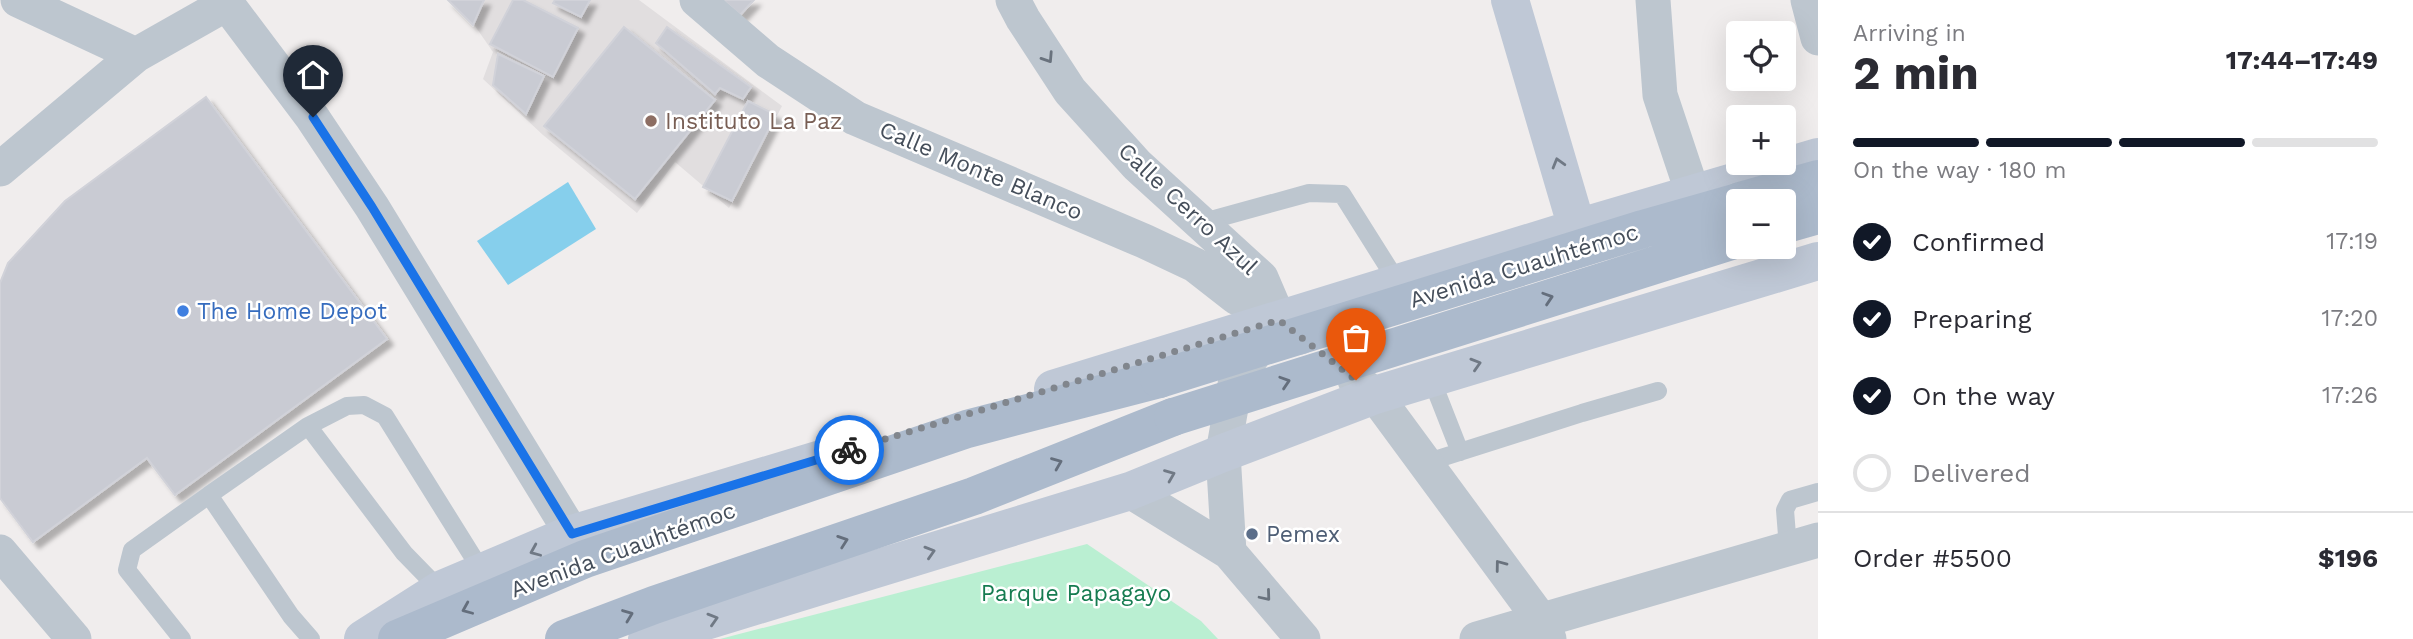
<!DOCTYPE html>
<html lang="en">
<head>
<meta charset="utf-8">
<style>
  body { margin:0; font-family:"Work Sans",sans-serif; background:#f2f2f3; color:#2b2b33; height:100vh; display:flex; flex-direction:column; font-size:26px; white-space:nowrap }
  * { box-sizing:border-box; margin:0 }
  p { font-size:23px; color:#7c7c81 }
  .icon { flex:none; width:38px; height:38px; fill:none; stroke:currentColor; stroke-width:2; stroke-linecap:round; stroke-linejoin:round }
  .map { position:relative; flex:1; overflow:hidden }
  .panel { display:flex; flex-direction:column; background:#fff; width:595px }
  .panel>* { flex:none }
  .fabs { position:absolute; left:1726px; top:21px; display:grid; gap:14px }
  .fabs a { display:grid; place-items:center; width:70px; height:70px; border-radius:7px; background:#fff; box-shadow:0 7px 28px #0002; font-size:35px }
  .pin { position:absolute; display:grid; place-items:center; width:60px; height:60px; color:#fff; margin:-72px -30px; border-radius:50% 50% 50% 0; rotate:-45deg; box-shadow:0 0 7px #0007 }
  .pin .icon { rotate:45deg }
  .courier { position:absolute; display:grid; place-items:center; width:70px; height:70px; margin:-35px; border:5px solid #1a73e8; border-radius:50%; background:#fff; color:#222; box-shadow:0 2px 9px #0007 }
  .overview em { font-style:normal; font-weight:700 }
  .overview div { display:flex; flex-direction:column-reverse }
  .overview { display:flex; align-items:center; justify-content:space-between; height:119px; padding:0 35px }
  h1 { font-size:46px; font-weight:700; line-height:52px }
  .bar { display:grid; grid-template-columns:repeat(4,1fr); gap:10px 7px; align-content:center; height:84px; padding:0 35px }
  .bar i { height:9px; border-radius:5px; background:#e1e1e2 }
  .bar .on { background:#111827 }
  .bar p { grid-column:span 4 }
  .line { display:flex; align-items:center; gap:18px; padding:0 35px; border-top:2px solid #e1e1e2 }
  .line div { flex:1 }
  ol { padding:0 35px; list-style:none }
  li { display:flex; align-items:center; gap:21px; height:77px }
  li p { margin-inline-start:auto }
  li .icon { padding:7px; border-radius:50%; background:#111827; color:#fff; stroke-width:4 }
  li:last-child { color:#7c7c81 }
  li i { width:38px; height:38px; border:4px solid #e1e1e2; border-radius:50% }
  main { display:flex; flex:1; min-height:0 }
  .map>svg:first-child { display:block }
  .education { fill:#e1dedf }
  .green { fill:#baefd2 }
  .water { fill:#86cfec }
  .building { fill:#c9cbd3; stroke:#d1d2d9; stroke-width:2; filter:url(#shadow) }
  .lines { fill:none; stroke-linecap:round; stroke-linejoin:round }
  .lane { stroke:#bdc6cf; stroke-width:18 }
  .street { stroke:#bdc6cf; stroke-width:35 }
  .secondary { stroke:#bfc8d6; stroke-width:38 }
  .primary { stroke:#acbacc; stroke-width:38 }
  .primary-bridge { stroke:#acbacc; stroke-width:38 }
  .oneway { stroke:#69727d }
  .oneway2 { stroke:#707985 }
  .oneway3 { stroke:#646e7c }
  .done { stroke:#81868d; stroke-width:7; stroke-dasharray:0 12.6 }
  .route { stroke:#1a73e8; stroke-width:9 }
  .education-dot { fill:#8d6e63; stroke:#fff; stroke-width:2.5 }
  .shop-dot { fill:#3f7fe0; stroke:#fff; stroke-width:2.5 }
  .service-dot { fill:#5c6f8a; stroke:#fff; stroke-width:2.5 }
  .labels { text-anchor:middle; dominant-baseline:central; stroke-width:5; stroke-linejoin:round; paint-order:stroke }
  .education-label { font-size:23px; fill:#785e54; stroke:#fff; text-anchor:start }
  .street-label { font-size:23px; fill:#454e5a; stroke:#fff }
  .shop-label { font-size:23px; fill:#366cbe; stroke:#fff; text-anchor:start }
  .service-label { font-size:23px; fill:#4e5e75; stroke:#fff; text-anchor:start }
  .park-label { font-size:23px; fill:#167c51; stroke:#fff }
</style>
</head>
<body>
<main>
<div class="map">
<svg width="1818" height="639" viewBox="0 0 1818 639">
  <defs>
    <filter id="shadow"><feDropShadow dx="6" dy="6" stdDeviation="2" flood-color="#0004"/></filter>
  </defs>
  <rect width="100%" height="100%" fill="#f0eded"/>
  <path class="education" d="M457 0H639L782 106 729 208 675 162 637 213 543 135 483 79 493 52Z"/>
  <path class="green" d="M1087 544 1201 621 1218 639H720Z"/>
  <path class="water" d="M568 182 596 229 508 285 477 241Z"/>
  <path class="building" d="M448 0H484L473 25Z
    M513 0H523L578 28 553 77 490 44Z
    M555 0H590L581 17 553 3Z
    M723 0H754L740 15Z
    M624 27 715 100 635 199 544 126Z
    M667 27 751 87 743 99 720 88 715 94 656 43Z
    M498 54 544 76 526 114 493 85Z
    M206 97 387 339 175 495 147 458 33 542 0 498V283L8 263 65 201Z
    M748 101 776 115 732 201 703 187Z"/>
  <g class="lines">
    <path class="lane" d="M1200 223 1309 193 1342 194 1398 283
      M1431 378 1460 452
      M308 426 347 406 364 405 385 416 483 573
      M1425 463 1582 413 1658 391
      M1788 548 1785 510 1790 500 1818 492
      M182 639 127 570 132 550 209 495
      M311 639 291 616 209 495 308 426 404 553 440 590"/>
    <path class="street" d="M18 0 136 55
      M224 0 312 117 372 207 572 534
      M697 0 768 61 855 118 1144 241 1195 265 1236 297 1279 320
      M1013 0 1023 19 1070 91 1137 165 1261 278 1279 320 1300 337
      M1653 0 1660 95 1693 194
      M1808 0 1818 38
      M0 169 136 55 226 4
      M1355 380 1375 395 1540 619 1549 639
      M1130 491 1229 552 1303 639
      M0 552 74 639
      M1229 552 1223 453 1236 379 1267 336
      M1477 639 1818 540"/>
    <path class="secondary" d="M1510 0 1577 228
      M1053 389 1577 228 1818 157
      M363 639 440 590 572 534 851 450
      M647 639 1130 491 1223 453 1375 395 1818 261"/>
    <path class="primary" d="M1740 201 1818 179
      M1783 225 1818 215
      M397 639 585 559 967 429 1159 379
      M564 639 654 605 974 496 1173 417"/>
    <path class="primary-bridge" d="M1159 379 1643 229 1738 202
      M1173 417 1738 239"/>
  </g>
  <defs><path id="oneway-chevron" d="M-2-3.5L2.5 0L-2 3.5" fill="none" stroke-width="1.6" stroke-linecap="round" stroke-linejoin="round" transform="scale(1.75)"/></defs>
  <g class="oneway">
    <use href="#oneway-chevron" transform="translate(1048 58) rotate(57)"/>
    <use href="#oneway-chevron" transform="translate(1500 565) rotate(-127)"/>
    <use href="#oneway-chevron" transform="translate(1266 596) rotate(50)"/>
  </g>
  <g class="oneway2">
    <use href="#oneway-chevron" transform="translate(1558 163) rotate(-106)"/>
    <use href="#oneway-chevron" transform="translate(1476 364) rotate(-17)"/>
    <use href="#oneway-chevron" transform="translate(1170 475) rotate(-22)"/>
    <use href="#oneway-chevron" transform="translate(535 551) rotate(157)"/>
    <use href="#oneway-chevron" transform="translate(930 552) rotate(-17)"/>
    <use href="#oneway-chevron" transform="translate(713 619) rotate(-17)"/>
  </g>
  <g class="oneway3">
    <use href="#oneway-chevron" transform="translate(1548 298) rotate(-18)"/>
    <use href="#oneway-chevron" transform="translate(1285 382) rotate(-18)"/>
    <use href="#oneway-chevron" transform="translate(1057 463) rotate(-22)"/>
    <use href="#oneway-chevron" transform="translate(843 541) rotate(-19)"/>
    <use href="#oneway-chevron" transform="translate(467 609) rotate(157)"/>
    <use href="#oneway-chevron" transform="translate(628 615) rotate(-21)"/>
  </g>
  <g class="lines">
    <path class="done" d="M849 450 1279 320 1356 380"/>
    <path class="route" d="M313 117 372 207 572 534 849 450"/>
  </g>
  <circle class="education-dot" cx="651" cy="121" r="7"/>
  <circle class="shop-dot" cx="183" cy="311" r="7"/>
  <circle class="service-dot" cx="1252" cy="534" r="7"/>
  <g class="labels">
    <g class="education-label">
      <text x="665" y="121">Instituto La Paz</text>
    </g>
    <g class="street-label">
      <text transform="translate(981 171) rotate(23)">Calle Monte Blanco</text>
      <text transform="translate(1188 209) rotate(43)">Calle Cerro Azul</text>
      <text transform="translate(1524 266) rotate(-17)">Avenida Cuauhtémoc</text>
      <text transform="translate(623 550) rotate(-20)">Avenida Cuauhtémoc</text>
    </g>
    <g class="shop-label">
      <text x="197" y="311">The Home Depot</text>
    </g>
    <g class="service-label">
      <text x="1266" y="534">Pemex</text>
    </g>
    <g class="park-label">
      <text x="1076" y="593">Parque Papagayo</text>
    </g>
  </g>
</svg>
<div class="fabs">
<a><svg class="icon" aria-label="locate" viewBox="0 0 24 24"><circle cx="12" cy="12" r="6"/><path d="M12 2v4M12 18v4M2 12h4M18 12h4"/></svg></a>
<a>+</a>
<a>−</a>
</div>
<div class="pin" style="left:1356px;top:380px;background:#ea580c"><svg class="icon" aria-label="bag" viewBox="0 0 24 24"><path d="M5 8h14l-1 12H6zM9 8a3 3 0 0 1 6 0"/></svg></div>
<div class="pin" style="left:313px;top:117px;background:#1f2937"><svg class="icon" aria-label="home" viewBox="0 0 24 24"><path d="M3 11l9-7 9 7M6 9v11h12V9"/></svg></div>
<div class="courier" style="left:849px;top:450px"><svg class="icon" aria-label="bike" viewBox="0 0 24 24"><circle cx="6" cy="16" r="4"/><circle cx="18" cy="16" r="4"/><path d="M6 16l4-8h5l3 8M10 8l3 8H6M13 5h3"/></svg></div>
</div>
<section class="panel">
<div class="overview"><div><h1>2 min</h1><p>Arriving in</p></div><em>17:44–17:49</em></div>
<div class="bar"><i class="on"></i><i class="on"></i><i class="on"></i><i></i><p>On the way · 180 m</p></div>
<ol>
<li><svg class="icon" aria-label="check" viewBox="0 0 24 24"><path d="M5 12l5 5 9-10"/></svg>Confirmed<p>17:19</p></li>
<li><svg class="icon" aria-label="check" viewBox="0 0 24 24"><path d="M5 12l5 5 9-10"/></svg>Preparing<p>17:20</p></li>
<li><svg class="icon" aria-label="check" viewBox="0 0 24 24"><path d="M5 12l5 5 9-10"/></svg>On the way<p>17:26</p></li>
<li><i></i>Delivered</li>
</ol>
<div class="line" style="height:91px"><div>Order #5500</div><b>$196</b></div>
</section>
</main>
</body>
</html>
